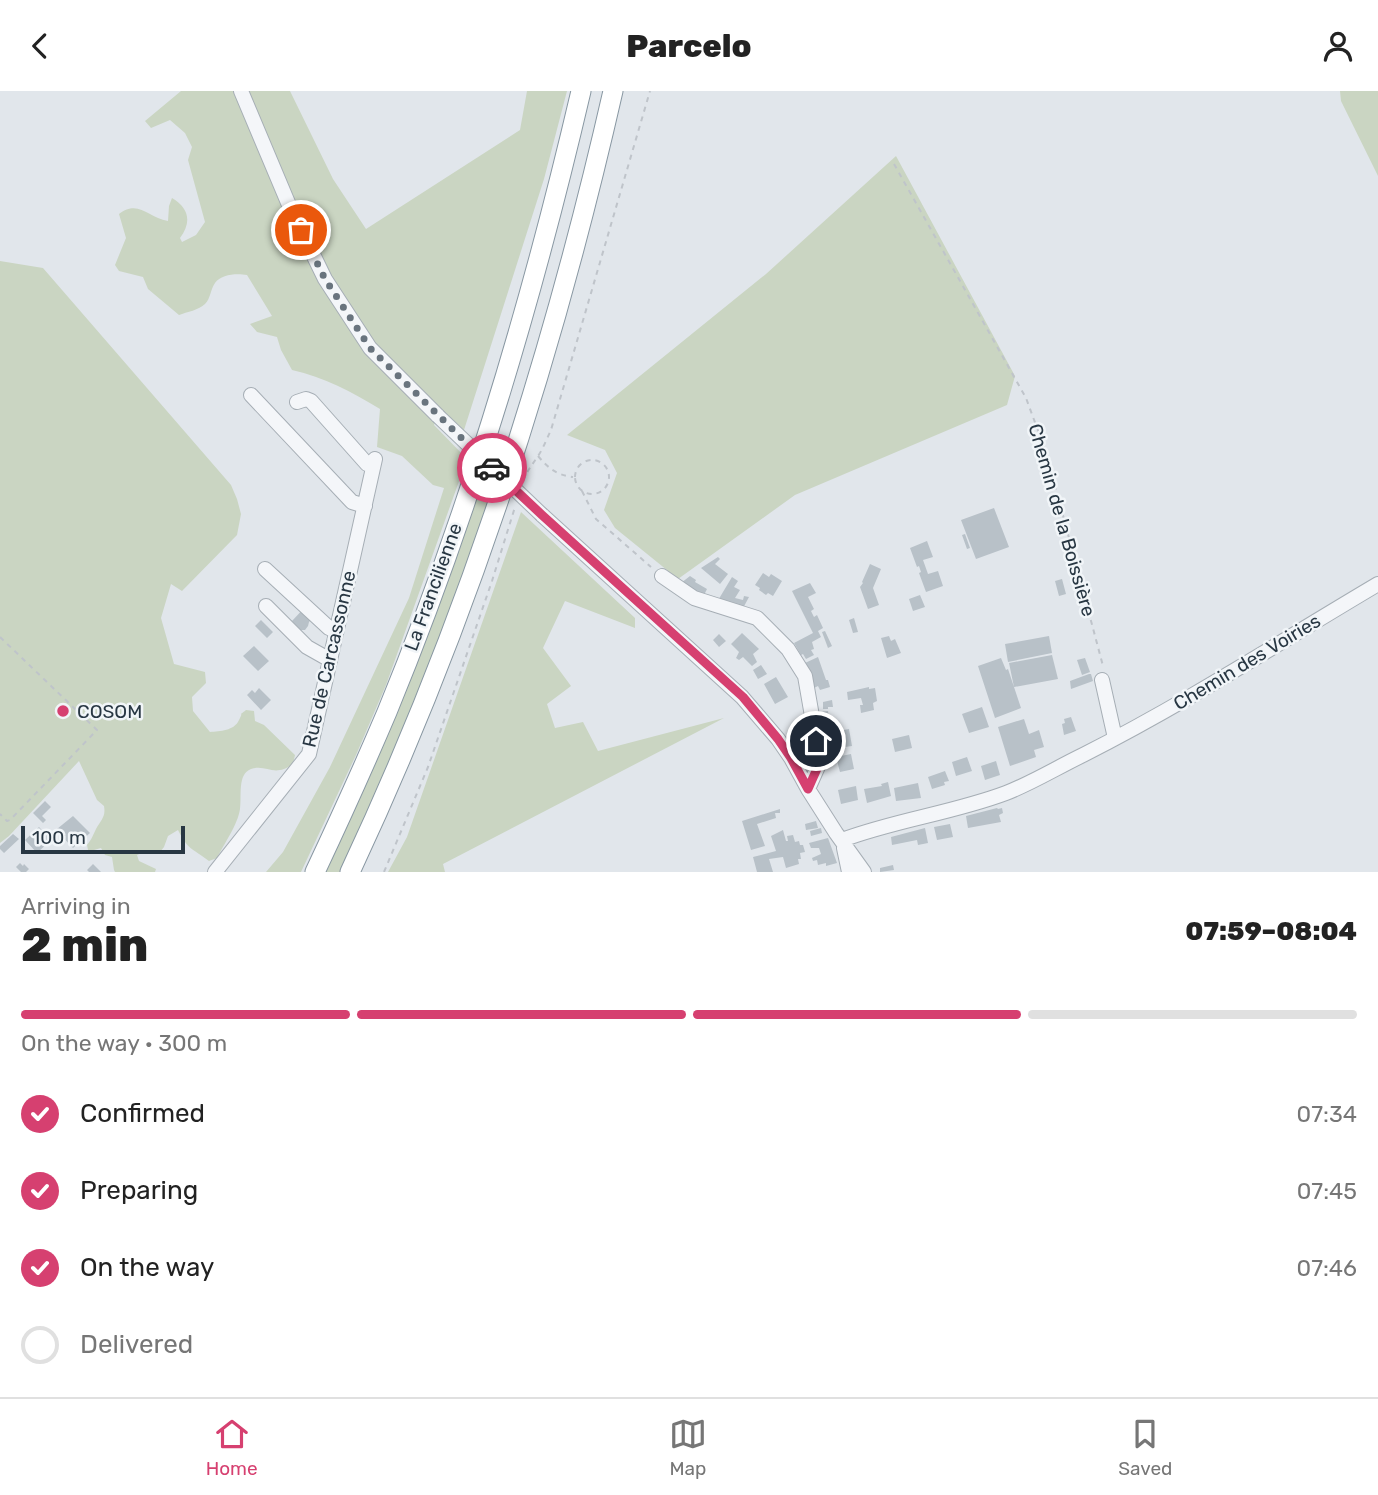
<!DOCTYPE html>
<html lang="en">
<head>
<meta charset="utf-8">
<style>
  body { margin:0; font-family:Rubik,sans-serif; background:#f6f6f6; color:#222; height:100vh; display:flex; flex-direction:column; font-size:26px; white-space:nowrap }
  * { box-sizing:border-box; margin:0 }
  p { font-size:23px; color:#767676 }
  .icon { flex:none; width:38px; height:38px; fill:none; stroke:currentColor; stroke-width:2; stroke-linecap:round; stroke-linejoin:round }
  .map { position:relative; height:781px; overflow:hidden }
  .side { display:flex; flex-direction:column; background:#fff; flex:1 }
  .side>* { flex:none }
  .scale { position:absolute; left:21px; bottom:18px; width:164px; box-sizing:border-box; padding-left:7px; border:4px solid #283743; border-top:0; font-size:19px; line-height:24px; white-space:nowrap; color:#283743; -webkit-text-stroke:5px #f1f5f8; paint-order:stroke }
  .pin { position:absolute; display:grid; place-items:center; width:60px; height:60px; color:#fff; margin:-30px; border:4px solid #fff; border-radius:50%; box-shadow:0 2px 7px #0007 }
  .courier { position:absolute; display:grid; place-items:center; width:70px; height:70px; margin:-35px; border:5px solid #d64070; border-radius:50%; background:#fff; color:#222; box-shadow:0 2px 9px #0007 }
  .head em { font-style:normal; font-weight:800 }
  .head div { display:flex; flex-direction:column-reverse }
  .head { display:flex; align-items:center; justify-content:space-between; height:119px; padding:0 21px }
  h1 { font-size:46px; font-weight:800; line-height:52px }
  .bar { display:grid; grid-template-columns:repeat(4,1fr); gap:10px 7px; align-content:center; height:84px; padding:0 21px }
  .bar i { height:9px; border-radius:5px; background:#e0e0e0 }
  .bar .active { background:#d64070 }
  .bar p { grid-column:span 4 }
  ol { padding:0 21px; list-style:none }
  li { display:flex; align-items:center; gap:21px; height:77px }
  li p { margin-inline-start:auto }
  li .icon { padding:7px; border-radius:50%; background:#d64070; color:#fff; stroke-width:4 }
  li:last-child { color:#767676 }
  li i { width:38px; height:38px; border:4px solid #e0e0e0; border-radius:50% }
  header { display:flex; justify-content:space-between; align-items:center; height:91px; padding:0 21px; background:#fff; font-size:32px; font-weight:800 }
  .tabs { display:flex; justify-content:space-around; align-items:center; height:98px; border-top:2px solid #e0e0e0; background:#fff; font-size:19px; color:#767676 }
  .tabs a { display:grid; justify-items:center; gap:4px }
  .tabs .active { color:#d64070 }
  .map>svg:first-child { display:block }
  .green { fill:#cad5c2 }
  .building { fill:#b8c1c8 }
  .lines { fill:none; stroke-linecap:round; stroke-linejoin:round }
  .minor-casing { stroke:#a6aeb5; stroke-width:16 }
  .highway-casing { stroke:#8897a2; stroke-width:21 }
  .path { stroke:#bfc4ca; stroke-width:2; stroke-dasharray:5 5; stroke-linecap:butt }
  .minor { stroke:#f4f6f9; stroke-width:14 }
  .highway { stroke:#fff; stroke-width:19 }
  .minor-bridge-casing { stroke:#a6aeb5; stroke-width:16; stroke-linecap:butt }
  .minor-bridge { stroke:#f4f6f9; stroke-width:14 }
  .done { stroke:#69747e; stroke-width:7; stroke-dasharray:0 12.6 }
  .route { stroke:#d64070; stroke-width:9 }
  .poi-dot { fill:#d64070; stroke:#f1f5f8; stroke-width:2.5 }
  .labels { text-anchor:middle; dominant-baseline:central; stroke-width:5; stroke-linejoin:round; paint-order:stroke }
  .street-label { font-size:19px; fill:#283743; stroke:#f1f5f8 }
  .poi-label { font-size:19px; fill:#283743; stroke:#f1f5f8; text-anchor:start }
</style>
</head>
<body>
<header><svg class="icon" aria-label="back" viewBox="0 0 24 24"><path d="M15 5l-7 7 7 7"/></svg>Parcelo<svg class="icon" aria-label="person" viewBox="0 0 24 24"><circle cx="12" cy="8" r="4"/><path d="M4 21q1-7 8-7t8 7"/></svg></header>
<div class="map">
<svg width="1378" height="781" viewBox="0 0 1378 781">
  <rect width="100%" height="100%" fill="#e1e6eb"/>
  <path class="green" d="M181 0H290L333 88 366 138 520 39 527 0H567L544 88 464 339 441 318 434 334 467 368 386 594 356 664 301 781H266L283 761 330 676 409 507 444 397 433 394 402 365 377 356 380 318C352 301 324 286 292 279L281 259 277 246 257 241 250 233 272 225 247 184C237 182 221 183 215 192 210 199 211 207 205 213 199 219 187 221 179 224L148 198 143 186 119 180 115 174 126 147 119 123C139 108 148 127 168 130L169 115 172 107C189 117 192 131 180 147L182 151 196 144 205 131 188 69 192 56 185 42 170 29 151 37 145 30Z
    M1340 0H1378V85L1341 10Z
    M896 65 1015 285 1007 314 795 404 678 488 615 437 604 419 617 382 605 359 567 344 766 183Z
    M0 170 43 177 231 394 237 408 241 423 237 444 182 500 171 493 161 527 174 573 205 581 206 592 192 606 193 620 210 641C220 640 234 640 239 629 245 618 236 627 246 619L254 620 255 630 264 634 295 664 293 673C274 687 267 673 251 678 237 683 242 706 240 718 238 733 224 753 217 767L209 770C192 757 188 759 178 739L168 745 164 756 160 761 147 760 137 764 139 770 156 778 155 781H115L114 779 112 766 105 764 101 757 94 759H88L87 754C92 748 93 744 96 738 101 729 106 726 104 715L97 709 79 670 9 745 0 752Z
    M482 381 498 396 419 610 343 781H323Z
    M521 421 635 527V537L565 510 543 557 571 595 547 613 555 637 583 631 598 660 724 627 443 773 445 781H388L407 746Z"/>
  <path class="building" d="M994 417 1009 456 976 468 961 429Z
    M965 443 970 457 967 458 962 444Z
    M927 450 933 466 923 469 928 483 938 480 943 495 926 501 919 482 921 481 919 475 917 476 910 457Z
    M718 466 720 468 715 473 728 483 720 493 701 477Z
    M870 473 881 478 873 497 879 514 868 518 860 496 863 492 862 491Z
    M763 482 769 486 771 483 782 490 773 505 768 502 766 504 759 499 760 497 755 494Z
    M690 485 696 489 695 491 707 498 703 506 681 492Z
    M732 486 738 490 734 496 740 499 735 507 743 509 744 505 749 506 742 519 717 511Z
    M1062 488 1066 503 1059 505 1055 490Z
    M810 492 816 502 808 506 814 518 811 520 814 526 817 524 823 537 818 540 821 546 812 551 814 558 811 559 814 564 806 568 803 563 801 564 794 552 813 542 792 500Z
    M920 504 925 516 913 520 909 508Z
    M306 515 315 524 309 531 308 535 305 539H301L292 530Z
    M854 527 858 541 853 542 849 529Z
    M261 529 273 541 267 547 255 535Z
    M825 540 832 555 828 557 822 541Z
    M742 542 759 558 753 563 757 571 752 575 743 566 739 569 736 567 739 561 731 553Z
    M719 543 726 550 719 556 713 549Z
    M889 545 891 550 895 548 901 562 887 567 881 547Z
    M1049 545 1052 562 1008 571 1005 553Z
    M254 555 269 570 258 580 243 565Z
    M1052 564 1058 588 1014 596 1009 572Z
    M818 566 826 589H828L830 596 820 599 818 595 814 597 805 572Z
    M1001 567 1006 579 1008 578 1021 617 995 627 978 575Z
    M1085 567 1090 581 1082 584 1077 569Z
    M761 574 767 583 758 588 753 579Z
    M1089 583H1091L1093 590 1071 598 1070 590Z
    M776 586 788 606 775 613 764 593Z
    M869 596V598L875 597 877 610 873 612 874 619 861 622 860 614H863L861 607 848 609 847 601Z
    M259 597 271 609 261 619 247 604 252 599 255 602Z
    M832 609 833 616H828V618H823V611Z
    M982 616 989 636 969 642 962 623Z
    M828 620 830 638 821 640 819 621Z
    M1071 626 1076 640 1064 644 1062 633 1065 632 1064 628Z
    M1024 628 1029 643 1039 639 1044 656 1034 659 1036 666 1010 675 998 636Z
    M849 638 852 655 838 657 833 641Z
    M909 644 912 657 895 661 892 648Z
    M851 663 854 678 840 681 836 666Z
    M967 666 972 680 956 685 952 671Z
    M996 670 1000 684 985 689 981 675Z
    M945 680 949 690 944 691 945 694 932 698 928 686Z
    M888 691 891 705 867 712 864 698 882 695 881 693Z
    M918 692 921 707 896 710 894 697Z
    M856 695 858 709 841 713 838 699Z
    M45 710 51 716 42 725 46 729 43 732 33 722Z
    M997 717 998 718 1002 717 1003 722 999 724 1001 731 968 737 966 725Z
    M780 718V722H775L776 727 757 733 765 755 751 759 742 730Z
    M73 725 90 742 73 757 57 740 58 739 57 738Z
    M816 730 818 737 806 739 805 733Z
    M950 733 953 746 937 749 934 736Z
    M39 736 51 749 37 762 25 749Z
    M821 737 822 742 811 745 810 740Z
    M925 737 928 752 918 754 917 749 892 754 891 746Z
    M783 739 786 750H788L787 745 793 744 795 751 799 750 800 754H803L805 761 800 762 801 768H798L799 773 786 777 783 766 769 768 773 781H757L753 766 776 760 771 745Z
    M13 743 19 748 4 762 0 758V755Z
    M828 747 837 772 826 775V772L818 774 817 769 813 770 812 767 821 763 819 757H811L809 752Z
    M20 772 23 775 24 773 29 778 26 781H21L16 776Z
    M93 773 101 781H89L87 779Z
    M893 774 894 779 880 781V777Z"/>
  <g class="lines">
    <defs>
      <path id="minor" d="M241 0 289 114 325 188 370 257 438 325
        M251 304 352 411 365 415
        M297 311 306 308 311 310 367 373 373 375
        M542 424 742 606 778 648 791 667 808 698 836 742 864 781
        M265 478 329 537 336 540
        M662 485 694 507 757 527 788 558 805 585 820 671 808 698
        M266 515 307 556 330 569
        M1102 589 1115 647
        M842 749C895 729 953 722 1006 702 1032 692 1058 676 1083 664 1184 613 1280 551 1378 493
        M844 757 849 781
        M215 781 309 663 375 368"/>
      <path id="highway" d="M315 781C340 728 364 675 387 621 469 422 532 210 581 0
        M350 781C467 532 552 268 613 0"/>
    </defs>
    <use href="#minor" class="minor-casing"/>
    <use href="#highway" class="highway-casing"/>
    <path class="path" d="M894 73 1026 307 1047 364 1103 575
      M538 365C549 378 557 384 573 386
      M575 386a17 17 0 1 1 34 0a17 17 0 1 1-34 0Z
      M523 390C527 380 532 374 538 365 543 358 547 347 551 339L650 0
      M582 400 596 428 651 476
      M0 546 97 639 10 729 7 730 0 723
      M384 781 428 676 492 490 515 416"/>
    <use href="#minor" class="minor"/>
    <use href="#highway" class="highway"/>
    <defs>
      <path id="minor-bridge" d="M438 325 542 424"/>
    </defs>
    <use href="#minor-bridge" class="minor-bridge-casing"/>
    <use href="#minor-bridge" class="minor-bridge"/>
  </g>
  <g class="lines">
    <path class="done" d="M301 139 325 188 370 257 492 377"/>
    <path class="route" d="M492 377 542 424 743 606 778 648 791 667 808 698 820 671 816 650"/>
  </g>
  <circle class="poi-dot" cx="63" cy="620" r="7"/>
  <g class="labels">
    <g class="street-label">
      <text transform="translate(1062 429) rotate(74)">Chemin de la Boissière</text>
      <text transform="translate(433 496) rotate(-70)">La Francilienne</text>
      <text transform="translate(329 568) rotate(-77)">Rue de Carcassonne</text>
      <text transform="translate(1247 571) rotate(-31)">Chemin des Voiries</text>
    </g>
    <g class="poi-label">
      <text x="77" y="620">COSOM</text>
    </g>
  </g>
</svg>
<div class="scale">100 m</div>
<div class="pin" style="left:301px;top:139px;background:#ea580c"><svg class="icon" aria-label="bag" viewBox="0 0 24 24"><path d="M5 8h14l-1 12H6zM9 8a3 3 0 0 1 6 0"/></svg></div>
<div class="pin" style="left:816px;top:650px;background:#1f2937"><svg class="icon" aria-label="home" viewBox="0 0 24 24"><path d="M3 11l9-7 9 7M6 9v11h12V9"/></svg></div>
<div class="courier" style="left:492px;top:377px"><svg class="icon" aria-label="car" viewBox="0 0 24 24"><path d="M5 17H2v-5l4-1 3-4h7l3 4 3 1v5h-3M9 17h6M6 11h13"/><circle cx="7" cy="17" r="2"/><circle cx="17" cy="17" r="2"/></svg></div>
</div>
<section class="side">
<div class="head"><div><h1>2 min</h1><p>Arriving in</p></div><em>07:59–08:04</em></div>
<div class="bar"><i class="active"></i><i class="active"></i><i class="active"></i><i></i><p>On the way · 300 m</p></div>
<ol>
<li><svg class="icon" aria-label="check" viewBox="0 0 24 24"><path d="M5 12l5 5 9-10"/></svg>Confirmed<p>07:34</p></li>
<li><svg class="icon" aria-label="check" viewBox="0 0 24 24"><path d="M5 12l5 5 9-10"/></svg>Preparing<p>07:45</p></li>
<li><svg class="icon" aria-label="check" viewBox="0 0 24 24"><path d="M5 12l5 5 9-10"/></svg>On the way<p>07:46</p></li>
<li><i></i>Delivered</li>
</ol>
</section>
<nav class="tabs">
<a class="active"><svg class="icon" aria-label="home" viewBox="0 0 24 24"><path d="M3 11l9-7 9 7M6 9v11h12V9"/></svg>Home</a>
<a><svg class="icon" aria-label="map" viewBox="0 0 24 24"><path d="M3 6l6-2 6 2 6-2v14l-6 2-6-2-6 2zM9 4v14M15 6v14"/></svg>Map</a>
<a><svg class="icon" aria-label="saved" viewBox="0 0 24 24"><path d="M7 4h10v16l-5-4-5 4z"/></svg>Saved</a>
</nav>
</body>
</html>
